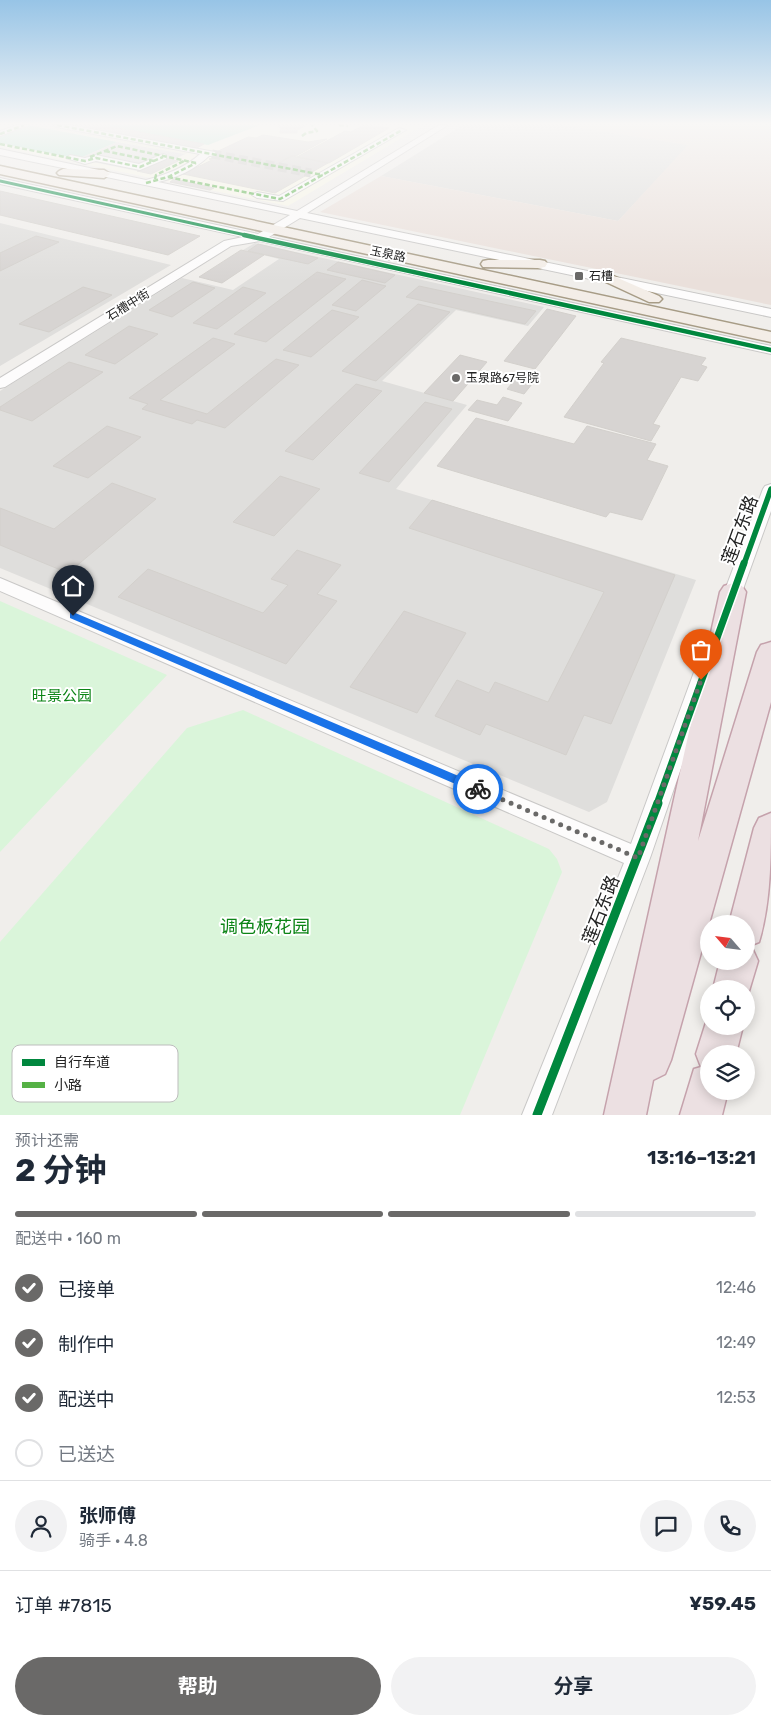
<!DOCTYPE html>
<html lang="zh">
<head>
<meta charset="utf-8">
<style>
  body { margin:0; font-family:Rubik,"Noto Sans SC",sans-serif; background:#f2f2f3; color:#1f2937; height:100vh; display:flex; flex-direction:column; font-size:19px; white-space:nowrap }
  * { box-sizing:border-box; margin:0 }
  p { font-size:16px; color:#747a83 }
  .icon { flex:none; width:28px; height:28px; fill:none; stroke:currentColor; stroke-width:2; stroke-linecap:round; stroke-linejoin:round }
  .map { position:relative; height:1115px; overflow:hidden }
  .details { display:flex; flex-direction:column; background:#fff; flex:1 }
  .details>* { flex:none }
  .needle { width:32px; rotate:298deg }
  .controls { position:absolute; left:700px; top:915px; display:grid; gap:10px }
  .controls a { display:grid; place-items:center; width:55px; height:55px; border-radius:50%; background:#fff; box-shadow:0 2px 12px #0003; font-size:25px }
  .pin { position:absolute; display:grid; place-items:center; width:42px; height:42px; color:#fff; margin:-51px -21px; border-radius:50% 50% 50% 0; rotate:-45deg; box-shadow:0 0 5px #0007 }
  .pin .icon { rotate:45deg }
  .courier { position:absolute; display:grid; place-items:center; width:50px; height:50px; margin:-25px; border:4px solid #1a73e8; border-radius:50%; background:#fff; color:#222; box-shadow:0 1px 6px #0007 }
  .head em { font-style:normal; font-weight:700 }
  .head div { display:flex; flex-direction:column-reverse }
  .head { display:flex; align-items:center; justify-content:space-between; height:85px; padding:0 15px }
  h1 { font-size:32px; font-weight:700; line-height:38px }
  .bar { display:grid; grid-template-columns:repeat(4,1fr); gap:8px 5px; align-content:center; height:60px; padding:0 15px }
  .bar i { height:6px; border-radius:4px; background:#e0e1e3 }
  .bar .selected { background:#6a6968 }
  .bar p { grid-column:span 4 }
  .line { display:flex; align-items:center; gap:12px; padding:0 15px; border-top:1px solid #e0e1e3 }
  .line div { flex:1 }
  .round { display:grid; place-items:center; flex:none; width:52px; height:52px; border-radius:26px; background:#f2f2f3 }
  ol { padding:0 15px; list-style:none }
  li { display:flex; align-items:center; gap:15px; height:55px }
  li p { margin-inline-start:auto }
  li .icon { padding:5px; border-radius:50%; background:#6a6968; color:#fff; stroke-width:4 }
  li:last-child { color:#747a83 }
  li i { width:28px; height:28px; border:2px solid #e0e1e3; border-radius:50% }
  .button { display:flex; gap:10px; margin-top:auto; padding:10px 15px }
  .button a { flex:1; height:58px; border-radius:30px; background:#6a6968; color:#fff; font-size:20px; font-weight:700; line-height:58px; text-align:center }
  .button a+a { background:#f2f2f3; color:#1f2937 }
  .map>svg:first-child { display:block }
  .residential { fill:#dfdedc }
  .education { fill:#f8f7e8 }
  .military { fill:#eae0db }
  .farmland { fill:#efefdf }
  .park { fill:#daf5da }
  .pitch { fill:#b7e6d2 }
  .parking { fill:#e0dfde }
  .building { fill:#d7d4d2; stroke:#d3d0cc }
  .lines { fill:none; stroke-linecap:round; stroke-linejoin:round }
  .minor-tunnel { stroke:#c7c5c3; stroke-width:9; stroke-dasharray:9 4.5; stroke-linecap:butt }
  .minor-casing { stroke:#c9c8c7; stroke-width:2 }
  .major-casing { stroke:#a79c86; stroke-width:3 }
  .highway-casing { stroke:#c5a2ac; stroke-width:3 }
  .minor { fill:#fdfcfc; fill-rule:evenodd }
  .major { fill:#f3ede7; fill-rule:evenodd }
  .highway { fill:#ece0e2; fill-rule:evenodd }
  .quiet { stroke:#55b145; stroke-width:2.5; stroke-dasharray:5 2.5; stroke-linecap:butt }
  .cycleway-far4-casing { stroke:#fff; stroke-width:5 }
  .cycleway-far3-casing { stroke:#fff; stroke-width:6 }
  .cycleway-far2-casing { stroke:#fff; stroke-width:8 }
  .cycleway-far1-casing { stroke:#fff; stroke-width:10 }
  .cycleway-casing { stroke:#fff; stroke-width:12 }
  .cycleway-far4 { stroke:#00873e; stroke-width:3 }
  .cycleway-far3 { stroke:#00873e; stroke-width:4.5 }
  .cycleway-far2 { stroke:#00873e; stroke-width:5.5 }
  .cycleway-far1 { stroke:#00873e; stroke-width:7 }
  .cycleway { stroke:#00873e; stroke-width:9 }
  .route { fill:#1a73e8 }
  .done { stroke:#6a6968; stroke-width:5; stroke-dasharray:0 9 }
  .poi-dot { fill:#6a6968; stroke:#fff; stroke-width:2 }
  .labels { text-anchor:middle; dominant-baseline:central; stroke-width:4; stroke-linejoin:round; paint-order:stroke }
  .far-street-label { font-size:12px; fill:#222; stroke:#fff }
  .far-poi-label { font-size:12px; fill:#222; stroke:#fff; text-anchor:start }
  .park-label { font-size:15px; fill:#0c8416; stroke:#fff }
  .near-street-label { font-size:18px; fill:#222; stroke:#fff }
  .near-park-label { font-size:18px; fill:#0c8416; stroke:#fff }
  .key { fill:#fff; stroke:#bdbdbd; stroke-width:1 }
  .key-label { font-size:14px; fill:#222 }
</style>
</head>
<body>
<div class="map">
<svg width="771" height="1115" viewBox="0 0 771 1115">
  <rect width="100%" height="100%" fill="#f0eeeb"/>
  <path class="residential" d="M463 125H564L689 145 618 221 381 176Z
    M0 223 171 265 0 366Z
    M255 243 544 307 528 326 456 310 382 381 467 405 396 489 696 580 607 802 589 812 0 568V391L182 278 233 290 279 259 243 250Z"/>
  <path class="education" d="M0 125H423L288 206 0 147Z"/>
  <path class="military" d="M564 125H771V305L320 212 381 176 618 221 688 145Z"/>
  <path class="farmland" d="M28 125H48L191 152 185 154Z"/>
  <path class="park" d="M0 601 167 675 0 852Z
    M243 710 549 849 557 859 562 872 460 1115H0V942L187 728Z"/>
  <path class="pitch" d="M28 125 117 142 78 159 0 143V135Z
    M98 125H260L208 145Z"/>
  <path class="parking" d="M117 142 185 154 173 160 164 158 137 171 78 159Z"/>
  <path class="building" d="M66 125H98L105 126 95 130Z
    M281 125H304L305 126 297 130V133H280L281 128 278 126Z
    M364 125 389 128 329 163 297 157 345 131 351 132Z
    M105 126 134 131 124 136 95 130Z
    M134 131 204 144 195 149 124 136Z
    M263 135 308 142 327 139 296 156H291L273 166 212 154 248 137 256 138Z
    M217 156 273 166 292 156 328 163 275 193 183 174 212 160 209 159Z
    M164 158 178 161 151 174 137 171Z
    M174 179 214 188 210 190 170 182Z
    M0 191 200 236 168 255 0 215Z
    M36 236 59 242 0 271V253Z
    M258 244 318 258 308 264 248 251Z
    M241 250 264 255 222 283 199 277Z
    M338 262 395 275 385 283 327 270Z
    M317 272 346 279 266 342 234 334Z
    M362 280 386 286 356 311 332 305Z
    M193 282 215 288 172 317 149 310Z
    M419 286 536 311 525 324 406 297Z
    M83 287 112 295 49 332 19 324Z
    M243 287 266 293 217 329 193 323Z
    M418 304 450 312 376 381 342 371Z
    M547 309 576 316 535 369 504 361Z
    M332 310 359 317 311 357 283 350Z
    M129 326 158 334 115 364 85 355Z
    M213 338 235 344 160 400 207 414 276 359 299 365 225 428 197 420 192 424 142 409 148 404 129 398Z
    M621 338 706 358 701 365 707 367 698 381 681 377 653 424 660 426 651 441 564 417 604 363 601 362Z
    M460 355 487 362 453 401 424 393Z
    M69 362 103 372 32 421 0 410V407Z
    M519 375 536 379 524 394 507 389Z
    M356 384 382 391 313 460 285 451Z
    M503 397 522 403 508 421 468 410 477 400 497 405Z
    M425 402 452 409 389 482 359 473Z
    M476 418 574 444 587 426 656 444 647 460 668 466 642 520 610 512 606 517 437 466Z
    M107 426 141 437 88 478 53 466Z
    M280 476 320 489 274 536 233 522Z
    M112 483 156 499 68 573 0 545V508L54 529Z
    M432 500 675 575 611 724 584 715 566 755 486 724 480 735 435 716 457 680 489 693 495 682 548 702 604 592 409 528Z
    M297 550 341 565 317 594 337 601 286 664 118 597 148 569 263 613 288 585 271 579Z
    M404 611 466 633 417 713 350 687Z"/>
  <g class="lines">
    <path class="minor-tunnel" d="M212 154 311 173"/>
    <defs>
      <path id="minor" d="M17 125H28L0 136V131Z
        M53 125H69L215 152V156H209C195 169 177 178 158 182L297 211 439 125H448L307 213 771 309V317L300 218 269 237 771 346V354L260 241 231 246 5 387 0 388V378L224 241 243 237 0 184V178L258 234 290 215 0 155V149L146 180C165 175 185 168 200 154L57 127Z
        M399 128 406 130 283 201 257 198 252 195 257 192 279 196Z
        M163 154 166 155V159L140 170 96 161 85 164 66 158 70 155 85 158 96 155 139 164Z
        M771 484V511L737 606 735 611 728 612 721 611 719 606 763 489 765 486Z
        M0 578 631 844 697 664 700 659 707 657 714 659 717 664 650 858 552 1115H522L624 863 0 591Z"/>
      <path id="major" d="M0 166 771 332V342L0 174Z
        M63 169 104 170 110 174 104 178 59 175 57 173 59 171Z
        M488 260H540L545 261 547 264 545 267 540 268 483 267 481 264 483 261Z
        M611 275 659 296 662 299 659 302H649L606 282 604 279 606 276Z"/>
      <path id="highway" d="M733 583 742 586 746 592 698 841 757 652 761 645 771 642V702L671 1060 665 1074 653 1080 646 1115H604L720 592 724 586Z
        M771 813C771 857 771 902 759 942L749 946 752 948 758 961 746 1001V989H713L720 961H746V924H729L754 828 759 818Z
        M709 1013V1026H743L736 1054H709V1091H728L722 1115H680L694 1069 701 1067 696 1054Z"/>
    </defs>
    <use href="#minor" class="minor-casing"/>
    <use href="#major" class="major-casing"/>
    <use href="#highway" class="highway-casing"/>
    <use href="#minor" class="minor"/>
    <use href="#major" class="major"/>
    <use href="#highway" class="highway"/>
    <path class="quiet" d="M57 125 323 175
      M339 125 348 126
      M0 134 24 125
      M302 136 306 133 317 131 312 125
      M0 144 85 161 96 158 140 167 163 157
      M105 151 154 161
      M90 157 117 146 196 163
      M168 177 280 199 402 130
      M155 179 156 175 186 160
      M146 183 168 177 196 163"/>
    <defs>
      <path id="cycleway-far4" d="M0 181 250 236"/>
      <path id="cycleway-far3" d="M244 235 771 350"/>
      <path id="cycleway-far2" d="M744 564 771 489"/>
      <path id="cycleway-far1" d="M657 804 744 563"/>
      <path id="cycleway" d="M537 1115 658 803"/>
    </defs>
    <use href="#cycleway-far4" class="cycleway-far4-casing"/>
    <use href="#cycleway-far3" class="cycleway-far3-casing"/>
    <use href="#cycleway-far2" class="cycleway-far2-casing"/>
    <use href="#cycleway-far1" class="cycleway-far1-casing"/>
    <use href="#cycleway" class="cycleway-casing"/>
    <use href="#cycleway-far4" class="cycleway-far4"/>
    <use href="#cycleway-far3" class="cycleway-far3"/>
    <use href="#cycleway-far2" class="cycleway-far2"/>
    <use href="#cycleway-far1" class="cycleway-far1"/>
    <use href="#cycleway" class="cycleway"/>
  </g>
  <linearGradient id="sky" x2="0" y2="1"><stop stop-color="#97c4e6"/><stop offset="0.44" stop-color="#f8f7f6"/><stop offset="1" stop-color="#f8f7f6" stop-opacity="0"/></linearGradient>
  <rect width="771" height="281" fill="url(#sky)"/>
  <path class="route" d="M73 612 482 786 483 789 478 794 474 792 70 618V613Z"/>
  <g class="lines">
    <path class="done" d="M478 789 638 858 701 680"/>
  </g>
  <g class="poi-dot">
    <rect x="574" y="271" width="10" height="10" rx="2.5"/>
    <circle cx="456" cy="378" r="5"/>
  </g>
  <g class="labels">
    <g class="far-street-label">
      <text transform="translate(388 254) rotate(12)">玉泉路</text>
      <text transform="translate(128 305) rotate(-32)">石槽中街</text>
    </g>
    <g class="far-poi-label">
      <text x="589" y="276">石槽</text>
      <text x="466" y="378">玉泉路67号院</text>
    </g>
    <g class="park-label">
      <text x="62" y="696">旺景公园</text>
    </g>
    <g class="near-street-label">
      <text transform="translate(740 530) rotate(-70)">莲石东路</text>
      <text transform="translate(601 910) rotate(-69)">莲石东路</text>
    </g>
    <g class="near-park-label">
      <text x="265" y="927">调色板花园</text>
    </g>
  </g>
  <rect x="12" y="1045" width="166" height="57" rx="8" class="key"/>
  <rect x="22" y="1059" width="23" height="7" fill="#00873e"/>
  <rect x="22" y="1082" width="23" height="6" fill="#55b145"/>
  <g class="key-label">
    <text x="54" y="1067">自行车道</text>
    <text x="54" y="1090">小路</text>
  </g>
</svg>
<div class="controls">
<a><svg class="needle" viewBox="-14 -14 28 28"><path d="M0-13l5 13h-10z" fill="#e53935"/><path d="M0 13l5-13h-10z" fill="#747a83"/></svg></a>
<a><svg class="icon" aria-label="locate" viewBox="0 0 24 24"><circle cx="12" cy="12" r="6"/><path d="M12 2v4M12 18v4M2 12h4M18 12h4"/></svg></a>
<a><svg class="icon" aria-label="layers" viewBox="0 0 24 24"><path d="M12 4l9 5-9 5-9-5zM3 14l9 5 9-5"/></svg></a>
</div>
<div class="pin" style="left:701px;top:680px;background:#ea580c"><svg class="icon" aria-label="bag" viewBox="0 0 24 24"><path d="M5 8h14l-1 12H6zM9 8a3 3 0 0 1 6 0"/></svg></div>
<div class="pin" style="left:73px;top:616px;background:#1f2937"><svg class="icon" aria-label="home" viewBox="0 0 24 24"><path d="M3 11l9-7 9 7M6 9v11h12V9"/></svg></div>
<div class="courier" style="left:478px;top:789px"><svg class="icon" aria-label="bike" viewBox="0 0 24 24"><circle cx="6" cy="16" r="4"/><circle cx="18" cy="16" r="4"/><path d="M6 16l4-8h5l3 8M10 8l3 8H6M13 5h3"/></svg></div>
</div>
<section class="details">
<div class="head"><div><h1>2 分钟</h1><p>预计还需</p></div><em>13:16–13:21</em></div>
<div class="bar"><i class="selected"></i><i class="selected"></i><i class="selected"></i><i></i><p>配送中 · 160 m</p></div>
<ol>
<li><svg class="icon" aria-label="check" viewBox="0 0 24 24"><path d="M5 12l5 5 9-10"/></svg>已接单<p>12:46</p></li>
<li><svg class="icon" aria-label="check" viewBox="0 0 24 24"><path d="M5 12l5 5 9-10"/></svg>制作中<p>12:49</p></li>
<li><svg class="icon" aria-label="check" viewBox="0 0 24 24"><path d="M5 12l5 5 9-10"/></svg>配送中<p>12:53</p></li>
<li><i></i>已送达</li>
</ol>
<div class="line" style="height:90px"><a class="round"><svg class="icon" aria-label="person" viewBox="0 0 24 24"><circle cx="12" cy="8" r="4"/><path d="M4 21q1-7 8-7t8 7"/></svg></a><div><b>张师傅</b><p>骑手 · 4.8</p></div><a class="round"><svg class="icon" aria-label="chat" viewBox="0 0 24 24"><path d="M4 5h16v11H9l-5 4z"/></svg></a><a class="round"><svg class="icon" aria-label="phone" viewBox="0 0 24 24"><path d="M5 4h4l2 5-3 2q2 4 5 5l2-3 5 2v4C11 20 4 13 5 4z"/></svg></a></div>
<div class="line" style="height:65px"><div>订单 #7815</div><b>¥59.45</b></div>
<div class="button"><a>帮助</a><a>分享</a></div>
</section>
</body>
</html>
